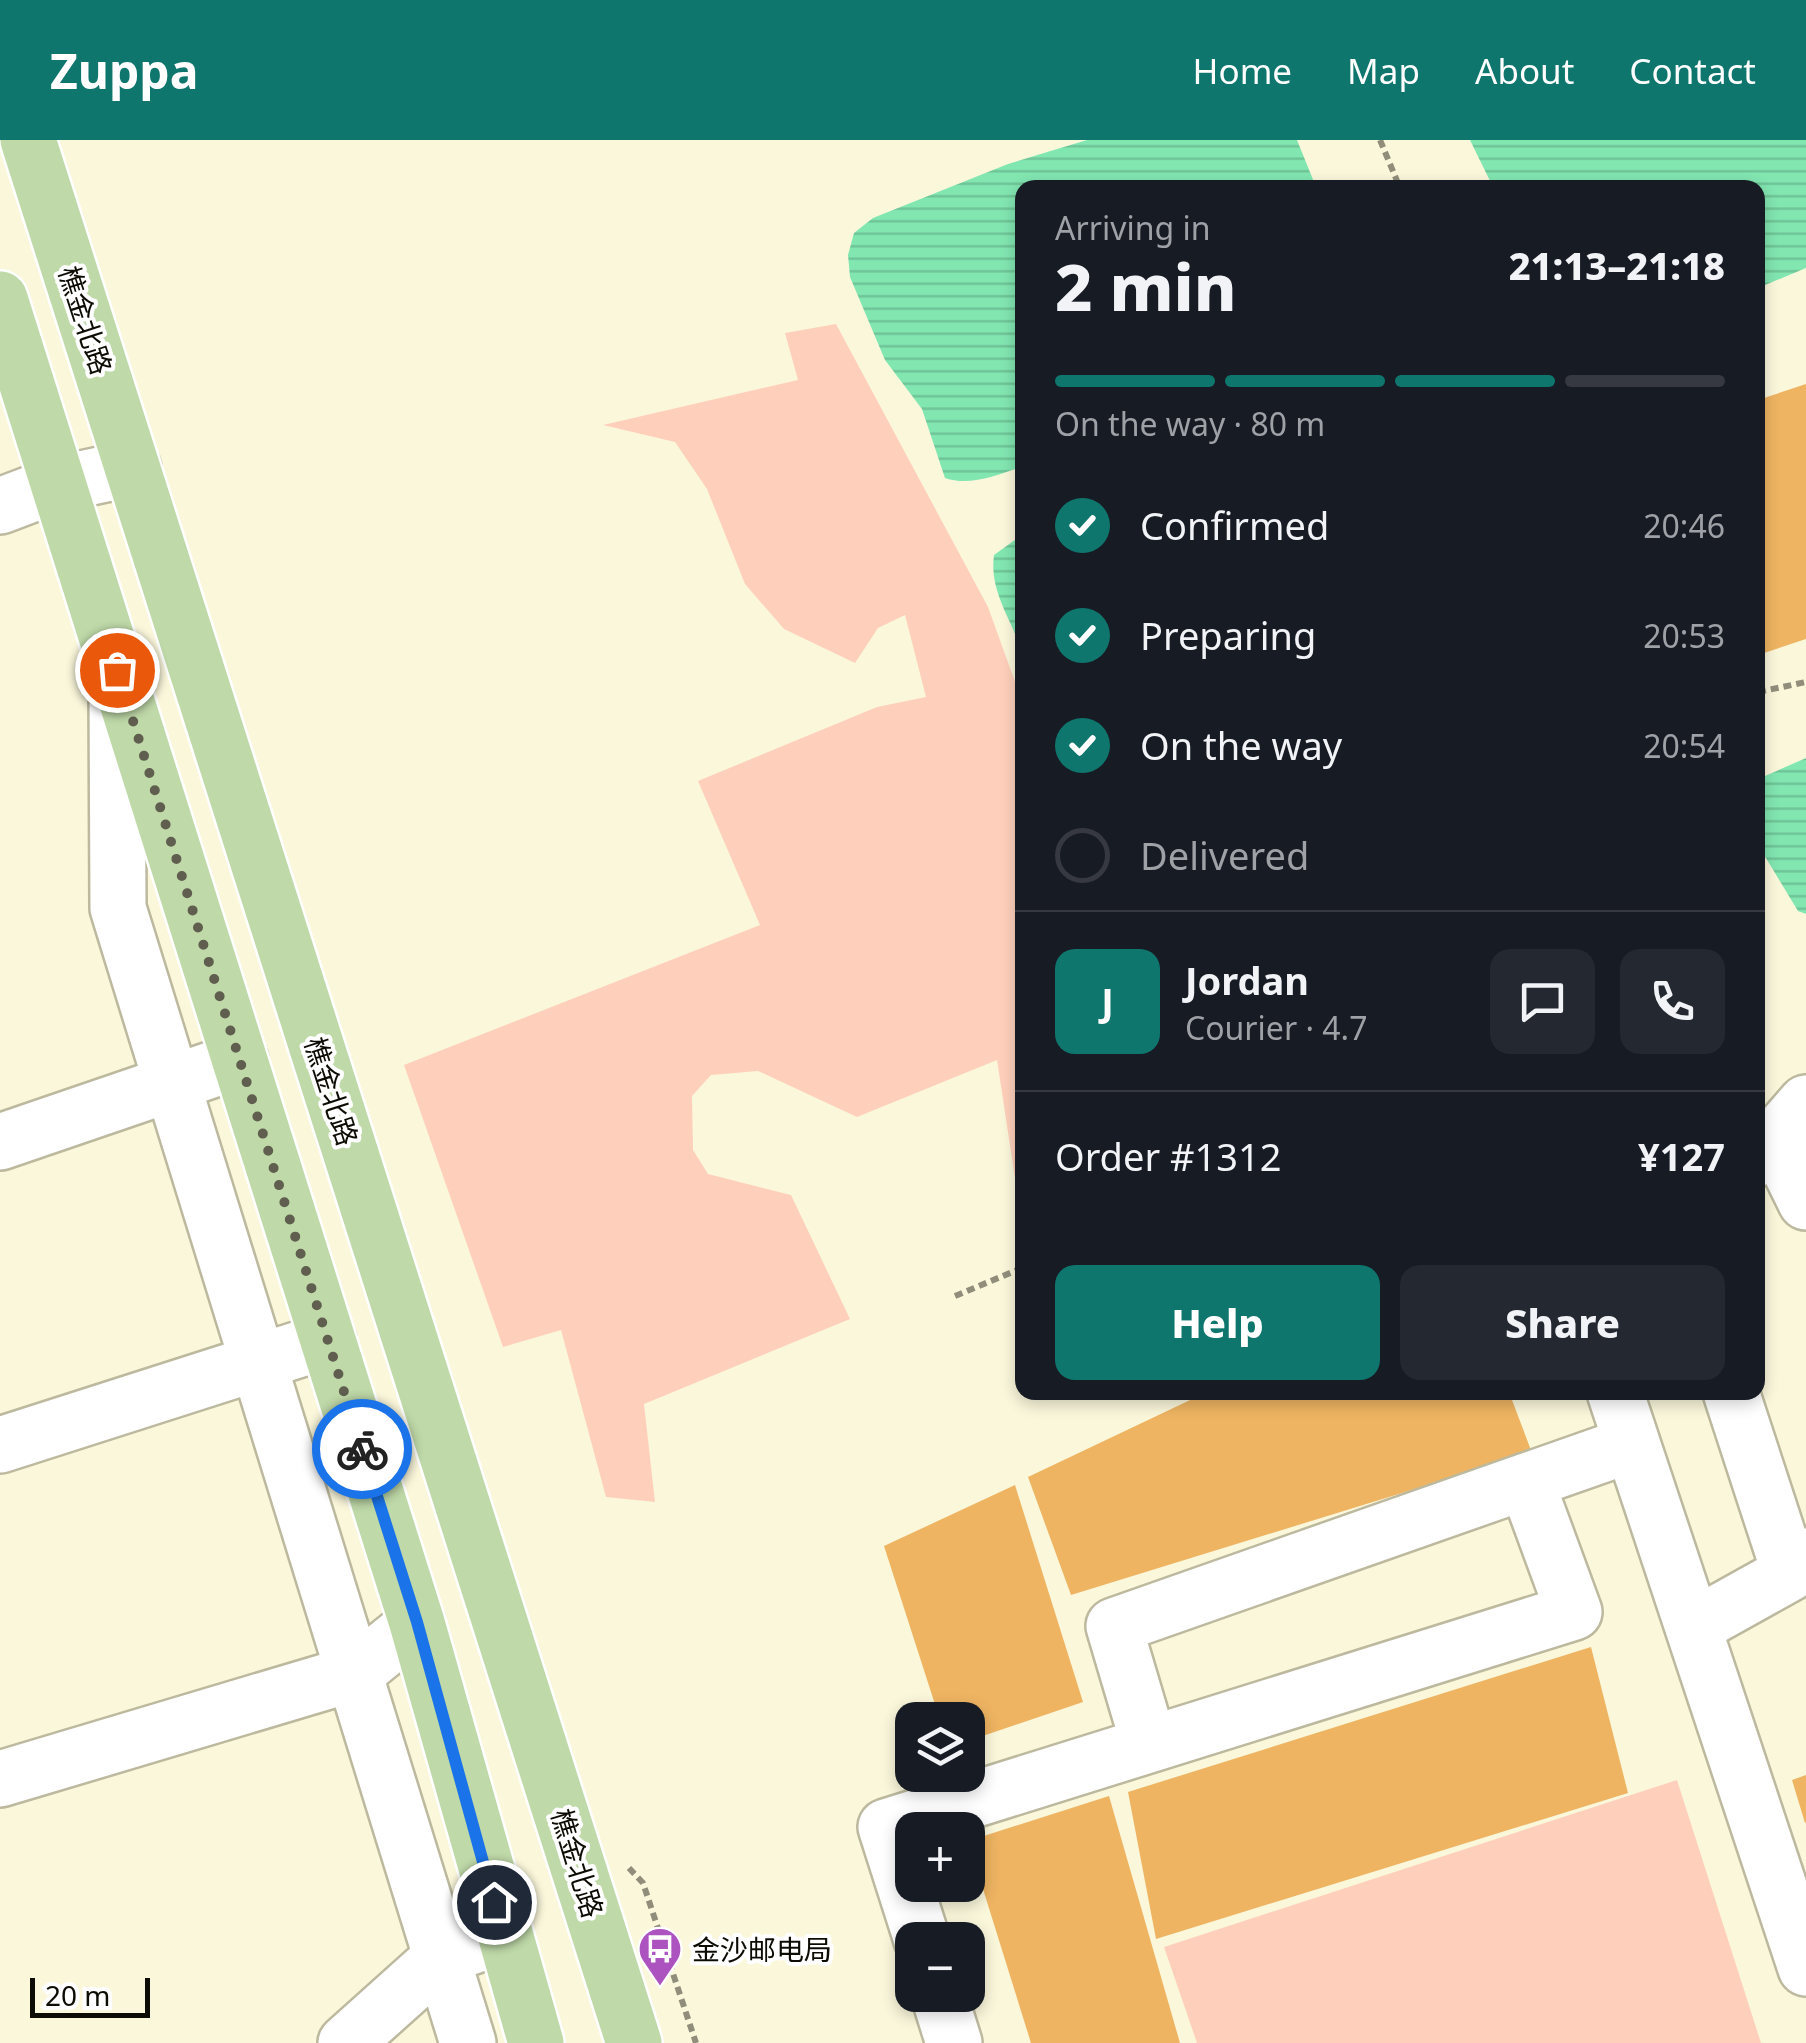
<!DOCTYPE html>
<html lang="en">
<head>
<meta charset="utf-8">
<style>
  body { margin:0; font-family:"Noto Sans","Noto Sans SC",sans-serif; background:#242831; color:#f1f3f6; height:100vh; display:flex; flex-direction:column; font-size:38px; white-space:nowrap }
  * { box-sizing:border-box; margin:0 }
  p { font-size:32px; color:#9ea1a6 }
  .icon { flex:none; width:55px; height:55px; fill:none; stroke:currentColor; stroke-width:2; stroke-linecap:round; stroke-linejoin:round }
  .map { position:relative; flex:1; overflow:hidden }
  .drawer { position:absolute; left:1015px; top:40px; width:750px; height:1220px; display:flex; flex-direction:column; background:#171b24; border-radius:20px; box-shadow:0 5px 15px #0003 }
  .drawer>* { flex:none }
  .controls { position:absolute; left:895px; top:1562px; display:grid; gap:20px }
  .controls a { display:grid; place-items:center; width:90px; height:90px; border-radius:20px; background:#171b24; box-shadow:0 5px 15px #0003; font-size:50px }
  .scale { position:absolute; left:30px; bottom:25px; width:120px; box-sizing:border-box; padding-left:10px; border:5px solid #0d0c04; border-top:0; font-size:28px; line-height:35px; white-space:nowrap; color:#0d0c04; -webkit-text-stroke:8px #fff; paint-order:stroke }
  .pin { position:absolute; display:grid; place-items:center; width:85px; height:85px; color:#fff; margin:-42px; border:5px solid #fff; border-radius:50%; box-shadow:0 2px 10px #0007 }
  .courier { position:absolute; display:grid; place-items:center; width:100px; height:100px; margin:-50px; border:8px solid #1a73e8; border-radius:50%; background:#fff; color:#222; box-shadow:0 2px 12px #0007 }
  .overview em { font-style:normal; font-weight:800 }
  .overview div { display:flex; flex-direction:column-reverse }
  .overview { display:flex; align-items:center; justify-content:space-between; height:170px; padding:0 40px }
  h1 { font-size:65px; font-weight:800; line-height:75px }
  .bar { display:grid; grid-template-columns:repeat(4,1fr); gap:15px 10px; align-content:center; height:120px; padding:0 40px }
  .bar i { height:12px; border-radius:8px; background:#363941 }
  .bar .on { background:#0f766e }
  .bar p { grid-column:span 4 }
  .line { display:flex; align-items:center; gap:25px; padding:0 40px; border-top:2px solid #363941 }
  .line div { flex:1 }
  .round { display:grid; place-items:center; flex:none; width:105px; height:105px; border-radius:20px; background:#242831 }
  ol { padding:0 40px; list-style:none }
  li { display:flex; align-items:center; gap:30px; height:110px }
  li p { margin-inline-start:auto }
  li .icon { padding:10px; border-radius:50%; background:#0f766e; color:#fff; stroke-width:4 }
  li:last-child { color:#9ea1a6 }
  li i { width:55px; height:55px; border:5px solid #363941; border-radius:50% }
  .action { display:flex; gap:20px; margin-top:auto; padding:20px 40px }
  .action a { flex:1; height:115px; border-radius:20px; background:#0f766e; color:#fff; font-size:40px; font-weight:800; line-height:115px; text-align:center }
  .action a+a { background:#242831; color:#f1f3f6 }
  header { display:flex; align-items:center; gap:60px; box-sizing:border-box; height:140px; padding:0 50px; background:#0f766e; color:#fff }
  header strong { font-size:48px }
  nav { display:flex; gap:55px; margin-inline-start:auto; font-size:35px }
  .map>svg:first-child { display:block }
  .grass { fill:#fed0bb }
  .water { fill:url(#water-rules) }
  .building { fill:#eeb462 }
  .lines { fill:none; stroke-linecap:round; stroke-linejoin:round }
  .minor-casing { stroke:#bcb99f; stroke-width:60 }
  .major-casing { stroke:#fff; stroke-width:60 }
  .path { stroke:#908e7b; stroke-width:6; stroke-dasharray:8 5; stroke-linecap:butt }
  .minor { stroke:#fff; stroke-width:55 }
  .major { stroke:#bfd9a8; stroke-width:55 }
  .done { stroke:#605e4f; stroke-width:10; stroke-dasharray:0 18 }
  .route { stroke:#1a73e8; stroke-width:12 }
  .labels { text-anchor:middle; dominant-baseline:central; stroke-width:8; stroke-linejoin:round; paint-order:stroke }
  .street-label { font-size:28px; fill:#0d0c04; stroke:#fff }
  .poi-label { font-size:28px; fill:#0d0c04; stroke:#fff; text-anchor:start }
</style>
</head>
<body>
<header>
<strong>Zuppa</strong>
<nav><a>Home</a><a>Map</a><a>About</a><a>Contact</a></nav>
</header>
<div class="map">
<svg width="1806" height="1903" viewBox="0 0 1806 1903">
  <defs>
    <pattern id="water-rules" width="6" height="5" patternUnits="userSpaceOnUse" patternTransform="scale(2.5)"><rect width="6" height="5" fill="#82e6b1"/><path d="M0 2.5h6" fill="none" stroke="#6fc497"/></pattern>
  </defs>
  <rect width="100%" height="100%" fill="#faf7db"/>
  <path class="grass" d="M836 184 988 467 1022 561V1084L997 920 857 977 758 931 711 935 692 956 693 1010 708 1034 791 1055 850 1179 644 1264 655 1362 606 1357 561 1190 503 1207 404 925 760 785 698 641 877 567 926 557 905 475 878 488 855 523 784 489 745 444 707 349 675 302 603 285 798 240 785 193Z
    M1677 1640 1761 1903H1197L1164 1807Z"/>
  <path class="water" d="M1087 0H1297L1316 47 1022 48V327C998 334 971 347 945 338L922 269 885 220 850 137 848 115 854 93 873 78 1008 24Z
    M1470 0H1806V128L1758 148V48L1493 47Z
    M1022 395V512C1012 479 989 452 994 415Z
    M1806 618V774L1798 771 1758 705V639Z"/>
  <path class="building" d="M1806 244V499L1758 515V260Z
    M1207 1252H1509L1532 1313 1071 1455 1028 1337Z
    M1015 1345 1083 1562 968 1601V1580H940L884 1406Z
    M1591 1507 1628 1653 1156 1799 1128 1652Z
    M1806 1635V1682L1805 1683 1792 1640Z
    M1109 1656 1180 1903H1031L968 1701Z"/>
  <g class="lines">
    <defs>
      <path id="minor" d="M0 366 58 344 133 328
        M117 548 118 768 468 1903
        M1775 999 1806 1062
        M0 1002 240 920
        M1758 1018 1806 963
        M1615 1252 1806 1828
        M1731 1252 1790 1433
        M0 1305 328 1200
        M1693 1487 1790 1433 1806 1416
        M1149 1604 1114 1486 1632 1304
        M0 1639 355 1533 417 1483
        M922 1800 886 1687 1574 1472 1526 1341
        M939 1855 954 1903
        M346 1903 443 1816 473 1806"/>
      <path id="major" d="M28 0 634 1903
        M0 159 417 1483 536 1903"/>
    </defs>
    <use href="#minor" class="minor-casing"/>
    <use href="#major" class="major-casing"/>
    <path class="path" d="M1380 0 1400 48
      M1758 552 1806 542
      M955 1156 1022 1128
      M629 1728 643 1743 696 1903"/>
    <use href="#minor" class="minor"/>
    <use href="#major" class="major"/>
  </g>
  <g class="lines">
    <path class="done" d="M117 530 362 1309"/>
    <path class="route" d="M362 1309 417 1482 494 1762"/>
  </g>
  <defs>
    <symbol id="bus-pin" viewBox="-11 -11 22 30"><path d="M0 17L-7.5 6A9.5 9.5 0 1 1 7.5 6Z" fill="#ad53bf" stroke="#fff"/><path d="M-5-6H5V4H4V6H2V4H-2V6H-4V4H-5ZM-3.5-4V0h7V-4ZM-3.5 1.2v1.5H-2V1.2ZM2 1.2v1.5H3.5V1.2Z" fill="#fff"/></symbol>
  </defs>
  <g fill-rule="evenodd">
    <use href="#bus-pin" x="635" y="1784" width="50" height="68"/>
  </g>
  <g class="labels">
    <g class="street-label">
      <text transform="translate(86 180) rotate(72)">樵金北路</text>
      <text transform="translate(332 951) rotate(72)">樵金北路</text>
      <text transform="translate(578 1723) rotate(73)">樵金北路</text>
    </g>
    <g class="poi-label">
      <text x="692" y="1809">金沙邮电局</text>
    </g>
  </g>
</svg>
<div class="controls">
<a><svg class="icon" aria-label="layers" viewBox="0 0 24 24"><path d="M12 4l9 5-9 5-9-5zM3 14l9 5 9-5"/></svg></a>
<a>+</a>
<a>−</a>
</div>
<div class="scale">20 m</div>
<div class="pin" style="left:117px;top:530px;background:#ea580c"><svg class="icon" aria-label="bag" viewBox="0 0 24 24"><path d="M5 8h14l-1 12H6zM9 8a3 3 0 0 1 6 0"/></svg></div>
<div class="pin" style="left:494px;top:1762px;background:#1f2937"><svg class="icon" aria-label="home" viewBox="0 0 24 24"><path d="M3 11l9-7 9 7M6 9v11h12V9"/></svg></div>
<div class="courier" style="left:362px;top:1309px"><svg class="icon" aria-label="bike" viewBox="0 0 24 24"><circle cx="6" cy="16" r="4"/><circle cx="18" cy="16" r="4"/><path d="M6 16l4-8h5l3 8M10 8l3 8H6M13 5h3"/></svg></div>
<section class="drawer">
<div class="overview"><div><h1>2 min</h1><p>Arriving in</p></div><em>21:13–21:18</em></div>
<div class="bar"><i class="on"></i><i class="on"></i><i class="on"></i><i></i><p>On the way · 80 m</p></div>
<ol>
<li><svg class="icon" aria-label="check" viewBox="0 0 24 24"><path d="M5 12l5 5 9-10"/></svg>Confirmed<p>20:46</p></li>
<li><svg class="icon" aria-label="check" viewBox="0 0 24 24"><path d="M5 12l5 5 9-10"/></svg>Preparing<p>20:53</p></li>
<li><svg class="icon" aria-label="check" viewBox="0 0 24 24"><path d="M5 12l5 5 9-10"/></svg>On the way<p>20:54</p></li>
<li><i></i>Delivered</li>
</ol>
<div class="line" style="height:180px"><b class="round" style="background:#0f766e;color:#fff">J</b><div><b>Jordan</b><p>Courier · 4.7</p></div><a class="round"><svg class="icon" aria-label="chat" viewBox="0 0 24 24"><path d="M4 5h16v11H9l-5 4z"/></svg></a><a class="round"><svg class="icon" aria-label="phone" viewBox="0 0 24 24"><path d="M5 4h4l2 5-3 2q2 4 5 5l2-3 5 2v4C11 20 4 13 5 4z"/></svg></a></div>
<div class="line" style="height:130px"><div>Order #1312</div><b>¥127</b></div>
<div class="action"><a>Help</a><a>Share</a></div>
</section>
</div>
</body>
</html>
